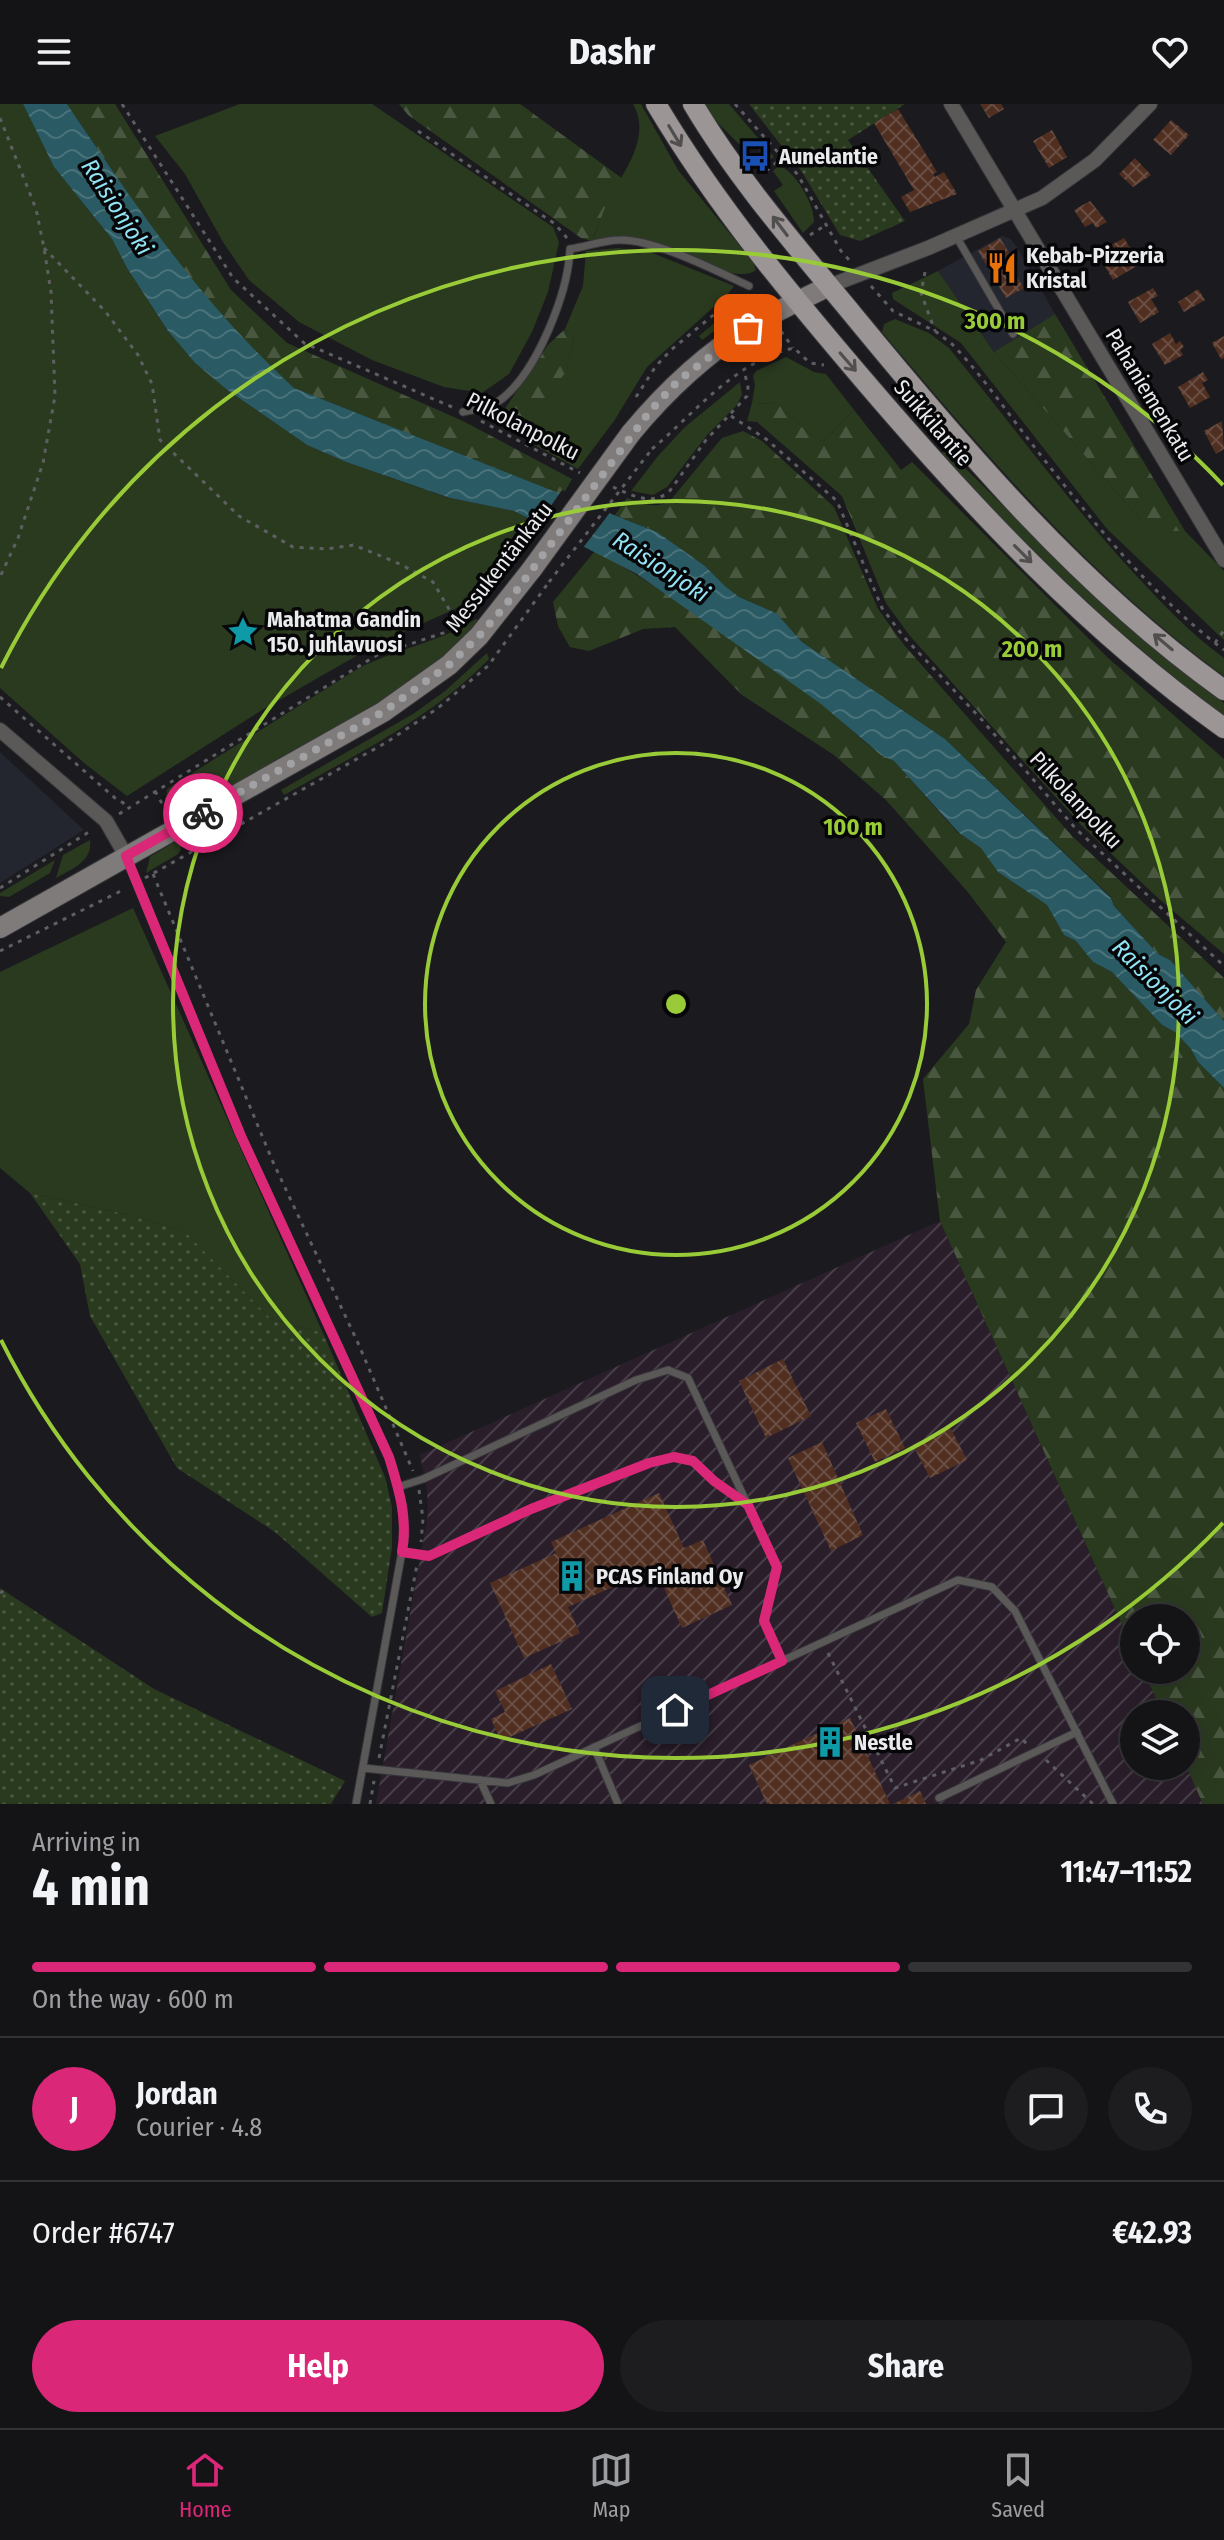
<!DOCTYPE html>
<html lang="en">
<head>
<meta charset="utf-8">
<style>
  body { margin:0; font-family:"Fira Sans Condensed",sans-serif; background:#1d1d20; color:#f1f3f6; height:100vh; display:flex; flex-direction:column; font-size:30px; white-space:nowrap }
  * { box-sizing:border-box; margin:0 }
  p { font-size:26px; color:#9d9ea1 }
  .icon { flex:none; width:44px; height:44px; fill:none; stroke:currentColor; stroke-width:2; stroke-linecap:round; stroke-linejoin:round }
  .map { position:relative; height:1700px; overflow:hidden }
  .drawer { display:flex; flex-direction:column; background:#141417; flex:1 }
  .drawer>* { flex:none }
  .tools { position:absolute; left:1120px; top:1500px; display:grid; gap:16px }
  .tools a { display:grid; place-items:center; width:80px; height:80px; border-radius:50%; background:#141417; box-shadow:0 8px 32px #0002,0 0 0 2px #333336; font-size:40px }
  .pin { position:absolute; display:grid; place-items:center; width:68px; height:68px; color:#fff; margin:-34px; border-radius:16px; box-shadow:0 4px 12px #0006 }
  .courier { position:absolute; display:grid; place-items:center; width:80px; height:80px; margin:-40px; border:6px solid #db2777; border-radius:50%; background:#fff; color:#222; box-shadow:0 2px 10px #0007 }
  .summary em { font-style:normal; font-weight:700 }
  .summary div { display:flex; flex-direction:column-reverse }
  .summary { display:flex; align-items:center; justify-content:space-between; height:136px; padding:0 32px }
  h1 { font-size:52px; font-weight:700; line-height:60px }
  .bar { display:grid; grid-template-columns:repeat(4,1fr); gap:12px 8px; align-content:center; height:96px; padding:0 32px }
  .bar i { height:10px; border-radius:6px; background:#333336 }
  .bar .current { background:#db2777 }
  .bar p { grid-column:span 4 }
  .line { display:flex; align-items:center; gap:20px; padding:0 32px; border-top:2px solid #333336 }
  .line div { flex:1 }
  .round { display:grid; place-items:center; flex:none; width:84px; height:84px; border-radius:42px; background:#1d1d20 }
  .cta { display:flex; gap:16px; margin-top:auto; padding:16px 32px }
  .cta a { flex:1; height:92px; border-radius:48px; background:#db2777; color:#fff; font-size:32px; font-weight:700; line-height:92px; text-align:center }
  .cta a+a { background:#1d1d20; color:#f1f3f6 }
  header { display:flex; justify-content:space-between; align-items:center; height:104px; padding:0 32px; background:#141417; font-size:36px; font-weight:700 }
  .tab-bar { display:flex; justify-content:space-around; align-items:center; height:112px; border-top:2px solid #333336; background:#141417; font-size:22px; color:#9d9ea1 }
  .tab-bar a { display:grid; justify-items:center; gap:4px }
  .tab-bar .current { color:#db2777 }
  .map>svg:first-child { display:block }
  .built { fill:#24262f }
  .industrial { fill:url(#industrial-furrows) }
  .green { fill:#2a3a1f }
  .forest { fill:url(#forest-firs) }
  .park { fill:url(#park-dots) }
  .water { fill:url(#water-waves) }
  .pier { fill:#1b1b1f }
  .building { fill:url(#building-cross-hatch) }
  .lines { fill:none; stroke-linecap:round; stroke-linejoin:round }
  .lane-casing { stroke:#38383c; stroke-width:9 }
  .street-casing { stroke:#38383c; stroke-width:16 }
  .secondary-casing { stroke:#38383c; stroke-width:22 }
  .primary-casing { stroke:#38383c; stroke-width:22 }
  .path { stroke:#5e5f62; stroke-width:3; stroke-dasharray:4 6; stroke-linecap:butt }
  .lane { stroke:#5b5858; stroke-width:7 }
  .street { stroke:#5b5858; stroke-width:14 }
  .secondary { stroke:#7f7b7a; stroke-width:20 }
  .primary { stroke:#9b9595; stroke-width:20 }
  .secondary-bridge-casing { stroke:#38383c; stroke-width:22; stroke-linecap:butt }
  .path-bridge { stroke:#5e5f62; stroke-width:3; stroke-dasharray:4 6; stroke-linecap:butt }
  .secondary-bridge { stroke:#7f7b7a; stroke-width:20 }
  .oneway { stroke:#504e4e }
  .done { stroke:#a2a2a5; stroke-width:8; stroke-dasharray:0 14.4 }
  .route { stroke:#db2777; stroke-width:10 }
  .ring { fill:none; stroke:#98cb37; stroke-width:4 }
  .labels { text-anchor:middle; dominant-baseline:central; stroke-width:7; stroke-linejoin:round; paint-order:stroke }
  .poi-label { font-size:22px; font-weight:bold; fill:#eaebed; stroke:#060608; text-anchor:start }
  .street-label { font-size:22px; fill:#eaebed; stroke:#060608 }
  .water-label { font-size:24px; font-style:italic; fill:#91e4f5; stroke:#060608 }
  .centre { fill:#98cb37; stroke:#060608; stroke-width:4 }
  .ring-label { font-size:24px; text-anchor:middle; font-weight:bold; fill:#98cb37; stroke:#060608; stroke-width:7; stroke-linejoin:round; paint-order:stroke }
</style>
</head>
<body>
<header><svg class="icon" aria-label="menu" viewBox="0 0 24 24"><path d="M4 6h16M4 12h16M4 18h16"/></svg>Dashr<svg class="icon" aria-label="heart" viewBox="0 0 24 24"><path d="M12 20l-8-8c-3-5 5-10 8-4 3-6 11-1 8 4z"/></svg></header>
<div class="map">
<svg width="1224" height="1700" viewBox="0 0 1224 1700">
  <defs>
    <pattern id="industrial-furrows" width="10" height="10" patternUnits="userSpaceOnUse" patternTransform="scale(2)"><rect width="10" height="10" fill="#2a1e2b"/><path d="M-1 1l2-2M0 10L10 0M9 11l2-2" fill="none" stroke="#493f4a"/></pattern>
    <pattern id="forest-firs" width="22" height="20" patternUnits="userSpaceOnUse" patternTransform="scale(2)"><rect width="22" height="20" fill="#2a3a1f"/><path d="M5 1l3.5 6h-7zM16 11l3.5 6h-7z" fill="#495740"/></pattern>
    <pattern id="park-dots" width="8" height="8" patternUnits="userSpaceOnUse" patternTransform="scale(2)"><rect width="8" height="8" fill="#2a3a1f"/><path d="M2 2h.1M6 6h.1" fill="none" stroke="#495740" stroke-width="1.8" stroke-linecap="round"/></pattern>
    <pattern id="water-waves" width="16" height="10" patternUnits="userSpaceOnUse" patternTransform="scale(2)"><rect width="16" height="10" fill="#2a5a63"/><path d="M0 5q4-4 8 0t8 0" fill="none" stroke="#49727a"/></pattern>
    <pattern id="building-cross-hatch" width="8" height="8" patternUnits="userSpaceOnUse" patternTransform="scale(2)"><rect width="8" height="8" fill="#502f21"/><path d="M0 0l8 8M0 8l8-8" fill="none" stroke="#694d42"/></pattern>
  </defs>
  <rect width="100%" height="100%" fill="#1b1b1f"/>
  <path class="built" d="M1002 132 1011 135 1018 145 1055 210 994 248 938 167Z
    M0 648 84 726 0 779Z"/>
  <path class="industrial" d="M940 1117 1134 1547V1566H1143L1163 1610H1134V1662H1186L1203 1700H376L428 1410 427 1387 420 1351Z"/>
  <path class="green" d="M0 0H23L54 63 112 135 127 164 168 227 195 259 226 285 307 341 346 358 449 394 514 407 533 417 477 495 377 540 262 606 127 692 84 659 0 584Z
    M240 0H372L553 123 559 138 548 188 532 228 509 270 482 289 444 283 372 256 299 218 249 176 223 138 185 70 155 32Z
    M633 0H641L678 66 753 158 756 166C736 184 658 137 630 133 618 131 605 134 592 137 598 125 600 112 606 100 621 71 653 34 633 0Z
    M705 0H729L774 53 767 57 753 37 743 44 713 14Z
    M779 61C796 69 814 99 814 118L803 129 774 87 783 81 773 67Z
    M618 144 650 148 734 182 728 190 647 263 614 317 578 365 520 333 567 265 574 235 565 225 583 182 586 147Z
    M938 167 994 248 1142 417 1166 426 1185 427 1224 467V536L1107 425 961 239 893 195 892 189Z
    M744 194 748 196V200L737 211 702 236 699 232Z
    M895 215 929 229 949 244C1010 318 1066 395 1131 466 1160 497 1189 529 1224 554V572C1093 477 986 351 882 228L884 220Z
    M786 253 814 268 826 270 854 306 823 338 805 326 778 300 752 299 755 281 753 272 756 267Z
    M740 278 742 291 736 302 707 331 667 383 653 391 631 387 658 352 685 323Z
    M946 345C1035 433 1123 525 1224 599V612C1120 534 1028 445 941 350Z
    M476 515 479 517 440 556 389 594 177 714 166 692 167 685 359 564C397 545 440 538 476 515Z
    M487 549 489 555C432 614 355 651 284 691L281 686 413 610 445 587Z
    M238 710 241 716 200 738 192 739 187 731Z
    M90 736C93 758 71 765 56 774L63 751Z
    M178 736 181 745 178 750 146 769 150 753Z
    M55 756 50 769 9 793 0 792V789Z
    M133 804 323 1229 271 1215 184 1127 125 1110 30 1089 0 1064V868Z"/>
  <path class="forest" d="M67 0H115L231 186 287 239 465 318 572 375 563 391 294 284 247 241 185 170 131 95Z
    M399 0H520L623 75 606 101 592 137 581 134 408 11Z
    M1055 210 1185 427H1166L1142 417 994 248Z
    M565 225 574 235 567 266 520 333 500 312 548 241Z
    M752 299 778 300 805 326 823 338 854 306 901 366 912 358 1108 554 1224 655V850L1158 794 1081 721 910 532 886 499 842 392 757 318 747 317Z
    M743 327 762 337 834 403 878 505 904 541 1072 732 1224 874V917L1170 856 1158 850 1114 802 1111 793 945 635 802 538 776 509 739 493 725 482 705 462 657 428 615 411 627 394C642 399 654 405 669 398L722 334Z
    M595 447C673 489 746 545 818 597 844 616 865 644 894 657L958 729 981 743 998 768 1047 801 1064 831 1076 837 1093 858 1112 868 1162 921 1175 928 1191 945 1198 958 1224 984V1700H1203L1186 1662V1610H1163L1143 1566H1186V1514H1134V1547L940 1117 923 975 969 920 976 886 1006 838 967 787 886 696 834 651 742 591 675 523 643 525 589 547 570 543 558 522 553 498Z"/>
  <path class="park" d="M749 0H905L848 36 905 117 860 137 840 131 802 68Z
    M30 1089 125 1110 184 1127 271 1215 323 1229 385 1373 392 1403V1443L382 1509 372 1513 275 1428 177 1364 90 1212 80 1160Z
    M0 1484 154 1585 345 1677 331 1700H0Z"/>
  <path class="water" d="M23 0H67C138 105 200 198 294 284L657 428 705 462 725 482 739 493 776 509 802 538 945 635 1111 794 1114 802 1158 850 1170 856 1224 917V984L1198 958 1191 945 1175 928 1162 921 1112 868 1093 858 1076 837 1064 831 1047 801 998 768 981 744 959 729 894 657 881 651 821 600 637 470 514 407 450 394 346 358 307 341 226 285 195 259 168 227 127 164 112 135 54 63Z"/>
  <path class="pier" d="M562 386 612 406 582 445 536 423Z"/>
  <path class="building" d="M980 0H1001L1004 5 989 14Z
    M898 5 937 68 933 70 935 73 944 68 957 90 910 108 901 93 914 86 874 19Z
    M1171 16 1189 31 1171 51 1153 36Z
    M1052 26 1067 53 1049 64 1033 37Z
    M1135 54 1151 71 1133 83 1119 70Z
    M1090 97 1107 118 1096 124 1093 119 1085 123 1074 106Z
    M1000 134 1018 163 1013 166 1024 184 1006 194 978 147Z
    M1124 134 1140 160 1113 176 1097 149Z
    M1153 184 1158 192 1151 195 1159 208 1140 219 1128 198Z
    M1198 185 1205 196 1184 208 1178 198Z
    M1170 229 1176 240 1180 237 1184 243 1180 246 1183 251 1165 261 1152 240Z
    M1224 232V254L1221 255 1212 239Z
    M1203 268 1208 276 1202 279 1210 293 1190 304 1178 283Z
    M1222 317 1224 345 1216 350 1204 327Z
    M783 1255 811 1312 766 1334 739 1277Z
    M886 1305 905 1344 875 1358 856 1319Z
    M950 1323 967 1356 930 1374 913 1341Z
    M822 1338 863 1431 831 1447 788 1354Z
    M659 1389 684 1444 703 1436 732 1501 682 1524 655 1464 568 1503 580 1529 524 1554 490 1479 556 1449 551 1438Z
    M551 1560 572 1605 501 1637 491 1615 505 1608 495 1587Z
    M850 1614 890 1700H767L749 1661Z
    M920 1687 926 1700H893Z"/>
  <g class="lines">
    <defs>
      <path id="lane" d="M956 132 1013 230
        M463 308C476 305 492 303 503 294 538 265 568 189 570 145 586 143 603 136 620 136 654 135 717 167 749 182
        M126 754 241 1032 389 1353 403 1403 405 1431 356 1700
        M398 1383 423 1375 636 1276 668 1266 688 1274 777 1463 764 1517 782 1557
        M402 1448 429 1452 531 1405 649 1359 674 1353 693 1357 714 1377 746 1400
        M594 1643 618 1700
        M363 1664 508 1679 534 1671 958 1476 992 1483 1015 1507 1113 1700
        M480 1676 491 1700
        M939 1694 1077 1628"/>
      <path id="street" d="M951 0 1224 456
        M829 182 928 144 1042 94 1095 56 1150 0
        M0 626 106 717 126 752"/>
      <path id="secondary" d="M631 329C665 288 705 250 751 222 776 207 803 195 829 182
        M0 824 383 608 449 561 479 532 532 465"/>
      <path id="primary" d="M656 0C716 101 790 190 867 280 974 405 1089 528 1224 624
        M693 0C738 76 798 144 854 212 965 347 1081 484 1224 586"/>
    </defs>
    <use href="#lane" class="lane-casing"/>
    <use href="#street" class="street-casing"/>
    <use href="#secondary" class="secondary-casing"/>
    <use href="#primary" class="primary-casing"/>
    <path class="path" d="M122 0 233 174 304 239 452 303
      M735 0 798 71 841 147 851 158
      M0 14 36 105 44 144 51 188 55 292 43 359 18 434 0 473
      M418 27 555 120 567 134
      M766 67 783 53
      M810 131 826 121
      M44 144 105 207 138 251 152 280 160 336 239 412 293 443 326 445 354 441 400 460 433 478 459 522
      M925 168 921 189 935 227
      M871 182 893 207 935 227 952 240C979 268 1001 300 1025 331 1085 408 1146 487 1224 546
      M781 227 793 244
      M636 293 656 262 671 246 740 189
      M731 312 766 335 837 397 882 504 903 532 982 616 1076 725 1224 862
      M481 317 580 369
      M652 345C696 308 735 257 794 244L810 259 824 261
      M613 383C631 391 651 402 669 388L706 336 747 292 748 283 744 266
      M1215 539 1224 526
      M0 593 115 694 130 703
      M155 687 167 708
      M119 710 377 551 461 523
      M153 770 273 1058 358 1239 413 1367
      M145 774 387 638 438 604 488 562 549 478
      M0 784 92 726
      M0 847 125 785
      M419 1386 423 1415 421 1438
      M0 1489 7 1485
      M828 1549 895 1684 981 1656 1021 1634 1028 1641
      M379 1654 417 1461
      M1046 1656 1093 1700
      M370 1700 374 1677"/>
    <use href="#lane" class="lane"/>
    <use href="#street" class="street"/>
    <use href="#secondary" class="secondary"/>
    <use href="#primary" class="primary"/>
    <defs>
      <path id="secondary-bridge" d="M532 465 631 329"/>
    </defs>
    <use href="#secondary-bridge" class="secondary-bridge-casing"/>
    <path class="path-bridge" d="M549 478 652 345"/>
    <use href="#secondary-bridge" class="secondary-bridge"/>
  </g>
  <defs><path id="oneway-shaft" d="M-6 0H5M1.5-3L5.5 0L1.5 3" fill="none" stroke-width="1.6" stroke-linecap="round" stroke-linejoin="round" transform="scale(2)"/></defs>
  <g class="oneway">
    <use href="#oneway-shaft" transform="translate(675 32) rotate(59)"/>
    <use href="#oneway-shaft" transform="translate(780 122) rotate(-127)"/>
    <use href="#oneway-shaft" transform="translate(848 258) rotate(49)"/>
    <use href="#oneway-shaft" transform="translate(1023 450) rotate(45)"/>
    <use href="#oneway-shaft" transform="translate(1163 538) rotate(-140)"/>
  </g>
  <g class="lines">
    <path class="done" d="M203 709 383 608 449 561 479 532 505 502 650 307 679 276 748 224"/>
    <path class="route" d="M203 709 126 752 241 1032 389 1353C399 1385 408 1415 402 1448L429 1452 531 1405 649 1359 674 1353 693 1357 714 1377 748 1401 777 1463 764 1517 782 1557 675 1606"/>
  </g>
  <g class="ring">
    <circle cx="676" cy="900" r="251"/>
    <circle cx="676" cy="900" r="503"/>
    <path d="M1223 1419A754 754 0 0 1 1 1236M1 564A754 754 0 0 1 1223 381"/>
  </g>
  <defs>
    <symbol id="bus-bare" viewBox="-9 -9 18 18"><path d="M-5-6H5V4H4V6H2V4H-2V6H-4V4H-5ZM-3.5-4V0h7V-4ZM-3.5 1.2v1.5H-2V1.2ZM2 1.2v1.5H3.5V1.2Z" fill="#1a4fb4" stroke="#060608" stroke-width="2.5" paint-order="stroke"/></symbol>
    <symbol id="restaurant-bare" viewBox="-9 -9 18 18"><path d="M-5-6h1v4h1v-4h1v4h1v-4h1v5L-1.5 .5V6h-2V.5L-5-1ZM5-6V6H3V1.5H1.5Q1.5-4 5-6Z" fill="#e8710a" stroke="#060608" stroke-width="2.5" paint-order="stroke"/></symbol>
    <symbol id="sight-bare" viewBox="-9 -9 18 18"><path d="M0-6L1.8-2.2L6-1.7L2.9 1.2L3.7 5.4L0 3.3L-3.7 5.4L-2.9 1.2L-6-1.7L-1.8-2.2Z" fill="#0f9aa8" stroke="#060608" stroke-width="2.5" paint-order="stroke"/></symbol>
    <symbol id="building-bare" viewBox="-9 -9 18 18"><path d="M-4-6H4V6H1V3H-1V6H-4ZM-2.5-4.3h1.7v1.8h-1.7ZM.8-4.3h1.7v1.8H.8ZM-2.5-1h1.7V.8h-1.7ZM.8-1h1.7V.8H.8Z" fill="#0f9aa8" stroke="#060608" stroke-width="2.5" paint-order="stroke"/></symbol>
  </defs>
  <g fill-rule="evenodd">
    <use href="#bus-bare" x="733" y="30" width="44" height="44"/>
    <use href="#restaurant-bare" x="980" y="142" width="44" height="44"/>
    <use href="#sight-bare" x="221" y="506" width="44" height="44"/>
    <use href="#building-bare" x="550" y="1450" width="44" height="44"/>
    <use href="#building-bare" x="808" y="1616" width="44" height="44"/>
  </g>
  <g class="labels">
    <g class="poi-label">
      <text x="779" y="52">Aunelantie</text>
      <text x="1026" y="151">Kebab-Pizzeria<tspan x="1026" dy="25">Kristal</tspan></text>
      <text x="267" y="515">Mahatma Gandin<tspan x="267" dy="25">150. juhlavuosi</tspan></text>
      <text x="596" y="1472">PCAS Finland Oy</text>
      <text x="854" y="1638">Nestle</text>
    </g>
    <g class="street-label">
      <text transform="translate(1150 291) rotate(59)">Pahaniemenkatu</text>
      <text transform="translate(933 319) rotate(49)">Suikkilantie</text>
      <text transform="translate(523 322) rotate(27)">Pilkolanpolku</text>
      <text transform="translate(499 463) rotate(-52)">Messukentänkatu</text>
      <text transform="translate(1076 696) rotate(47)">Pilkolanpolku</text>
    </g>
    <g class="water-label">
      <text transform="translate(117 103) rotate(57)">Raisionjoki</text>
      <text transform="translate(661 463) rotate(33)">Raisionjoki</text>
      <text transform="translate(1155 878) rotate(45)">Raisionjoki</text>
    </g>
  </g>
  <circle cx="676" cy="900" r="12" class="centre"/>
  <g class="ring-label">
    <text x="995" y="225">300 m</text>
    <text x="1032" y="553">200 m</text>
    <text x="853" y="731">100 m</text>
  </g>
</svg>
<div class="tools">
<a><svg class="icon" aria-label="locate" viewBox="0 0 24 24"><circle cx="12" cy="12" r="6"/><path d="M12 2v4M12 18v4M2 12h4M18 12h4"/></svg></a>
<a><svg class="icon" aria-label="layers" viewBox="0 0 24 24"><path d="M12 4l9 5-9 5-9-5zM3 14l9 5 9-5"/></svg></a>
</div>
<div class="pin" style="left:748px;top:224px;background:#ea580c"><svg class="icon" aria-label="bag" viewBox="0 0 24 24"><path d="M5 8h14l-1 12H6zM9 8a3 3 0 0 1 6 0"/></svg></div>
<div class="pin" style="left:675px;top:1606px;background:#1f2937"><svg class="icon" aria-label="home" viewBox="0 0 24 24"><path d="M3 11l9-7 9 7M6 9v11h12V9"/></svg></div>
<div class="courier" style="left:203px;top:709px"><svg class="icon" aria-label="bike" viewBox="0 0 24 24"><circle cx="6" cy="16" r="4"/><circle cx="18" cy="16" r="4"/><path d="M6 16l4-8h5l3 8M10 8l3 8H6M13 5h3"/></svg></div>
</div>
<section class="drawer">
<div class="summary"><div><h1>4 min</h1><p>Arriving in</p></div><em>11:47–11:52</em></div>
<div class="bar"><i class="current"></i><i class="current"></i><i class="current"></i><i></i><p>On the way · 600 m</p></div>
<div class="line" style="height:144px"><b class="round" style="background:#db2777;color:#fff">J</b><div><b>Jordan</b><p>Courier · 4.8</p></div><a class="round"><svg class="icon" aria-label="chat" viewBox="0 0 24 24"><path d="M4 5h16v11H9l-5 4z"/></svg></a><a class="round"><svg class="icon" aria-label="phone" viewBox="0 0 24 24"><path d="M5 4h4l2 5-3 2q2 4 5 5l2-3 5 2v4C11 20 4 13 5 4z"/></svg></a></div>
<div class="line" style="height:104px"><div>Order #6747</div><b>€42.93</b></div>
<div class="cta"><a>Help</a><a>Share</a></div>
</section>
<nav class="tab-bar">
<a class="current"><svg class="icon" aria-label="home" viewBox="0 0 24 24"><path d="M3 11l9-7 9 7M6 9v11h12V9"/></svg>Home</a>
<a><svg class="icon" aria-label="map" viewBox="0 0 24 24"><path d="M3 6l6-2 6 2 6-2v14l-6 2-6-2-6 2zM9 4v14M15 6v14"/></svg>Map</a>
<a><svg class="icon" aria-label="saved" viewBox="0 0 24 24"><path d="M7 4h10v16l-5-4-5 4z"/></svg>Saved</a>
</nav>
</body>
</html>
